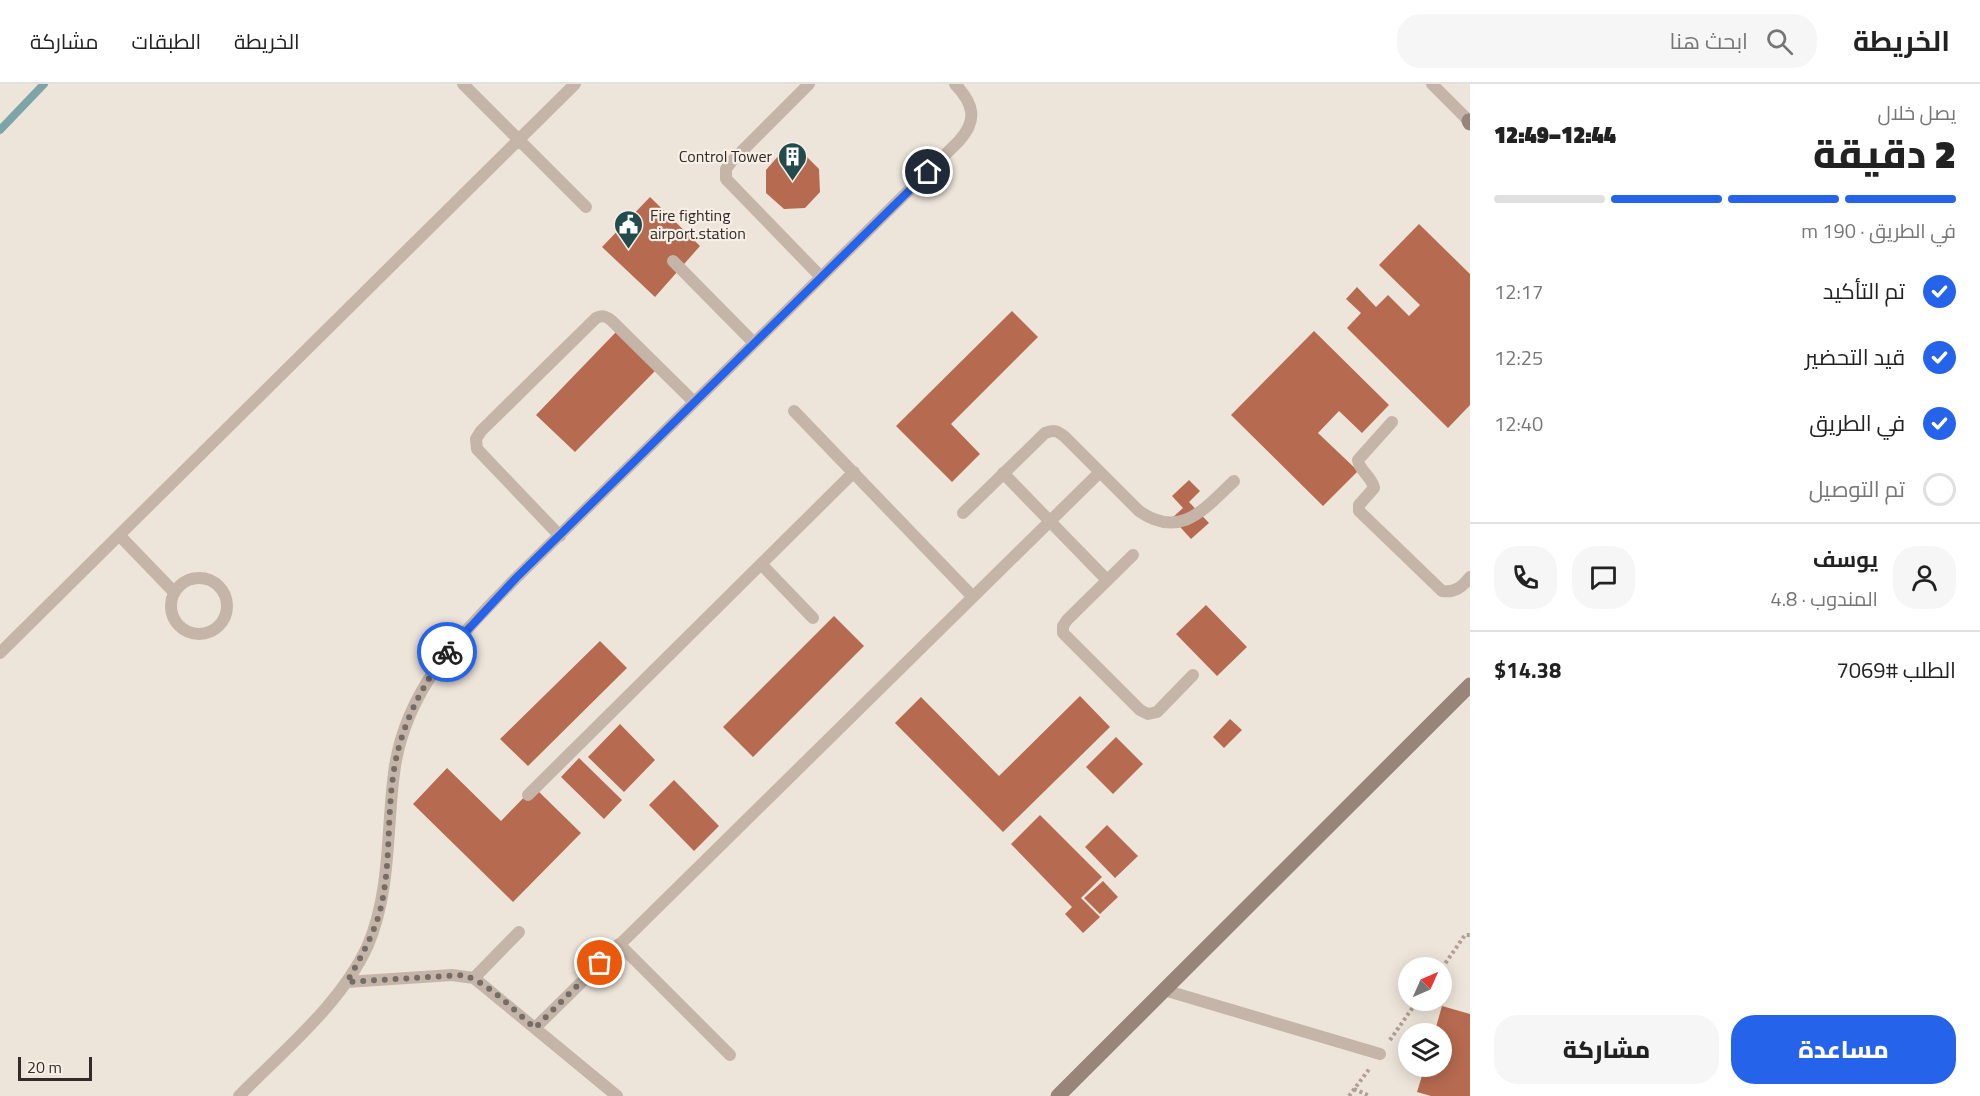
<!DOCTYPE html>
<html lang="ar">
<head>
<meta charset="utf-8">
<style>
  body { margin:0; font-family:"Titillium Web",Cairo,sans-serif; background:#f6f6f6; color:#222; direction:rtl; height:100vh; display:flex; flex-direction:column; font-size:22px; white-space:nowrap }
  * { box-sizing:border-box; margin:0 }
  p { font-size:20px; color:#767676 }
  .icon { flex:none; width:33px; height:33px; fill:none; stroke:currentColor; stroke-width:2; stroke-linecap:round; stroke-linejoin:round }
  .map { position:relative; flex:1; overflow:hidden; direction:ltr }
  .details { display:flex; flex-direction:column; background:#fff; width:510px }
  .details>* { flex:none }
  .needle { width:39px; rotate:45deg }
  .tools { position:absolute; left:1398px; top:873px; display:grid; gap:12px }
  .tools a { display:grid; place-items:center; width:54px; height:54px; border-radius:50%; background:#fff; box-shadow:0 3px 15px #0003; font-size:30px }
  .scale { position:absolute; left:18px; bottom:15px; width:74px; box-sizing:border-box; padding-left:6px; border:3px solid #322b27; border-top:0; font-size:16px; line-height:21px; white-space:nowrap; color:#322b27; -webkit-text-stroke:4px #f6efe6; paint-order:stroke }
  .pin { position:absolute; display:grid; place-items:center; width:51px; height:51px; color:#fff; margin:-26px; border:3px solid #fff; border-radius:50%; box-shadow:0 2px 6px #0007 }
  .courier { position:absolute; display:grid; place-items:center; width:60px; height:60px; margin:-30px; border:4px solid #2563eb; border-radius:50%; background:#fff; color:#222; box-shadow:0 2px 8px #0007 }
  .head em { font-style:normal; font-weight:800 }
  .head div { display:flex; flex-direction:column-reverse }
  .head { display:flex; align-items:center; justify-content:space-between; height:102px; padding:0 24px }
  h1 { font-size:39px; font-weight:800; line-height:45px }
  .bar { display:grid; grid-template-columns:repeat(4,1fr); gap:9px 6px; align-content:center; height:72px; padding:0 24px }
  .bar i { height:8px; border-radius:4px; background:#e0e0e0 }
  .bar .selected { background:#2563eb }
  .bar p { grid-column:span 4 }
  .line { display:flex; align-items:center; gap:15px; padding:0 24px; border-top:2px solid #e0e0e0 }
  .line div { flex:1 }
  .round { display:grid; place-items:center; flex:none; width:63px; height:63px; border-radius:24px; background:#f6f6f6 }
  ol { padding:0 24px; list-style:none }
  li { display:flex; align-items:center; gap:18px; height:66px }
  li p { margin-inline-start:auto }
  li .icon { padding:6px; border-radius:50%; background:#2563eb; color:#fff; stroke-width:4 }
  li:last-child { color:#767676 }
  li i { width:33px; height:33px; border:3px solid #e0e0e0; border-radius:50% }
  .button { display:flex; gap:12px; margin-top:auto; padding:12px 24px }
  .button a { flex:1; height:69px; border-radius:24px; background:#2563eb; color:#fff; font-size:24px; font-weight:800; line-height:69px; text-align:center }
  .button a+a { background:#f6f6f6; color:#222 }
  header { display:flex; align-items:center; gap:36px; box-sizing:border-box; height:84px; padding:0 30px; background:#fff; border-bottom:2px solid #e0e0e0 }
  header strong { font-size:28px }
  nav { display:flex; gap:33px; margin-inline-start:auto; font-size:21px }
  .search { width:420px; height:54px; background:#f6f6f6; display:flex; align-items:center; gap:15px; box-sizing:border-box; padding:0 21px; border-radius:24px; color:#767676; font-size:22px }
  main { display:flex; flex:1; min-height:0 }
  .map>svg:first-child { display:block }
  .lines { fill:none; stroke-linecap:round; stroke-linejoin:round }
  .stream { stroke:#7da5a7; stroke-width:8 }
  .building { fill:#b66a50 }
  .path { stroke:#b09f92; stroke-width:4; stroke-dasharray:3 3; stroke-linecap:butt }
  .lane { stroke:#c4b5a8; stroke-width:12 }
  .secondary { stroke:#97857a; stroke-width:15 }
  .done { stroke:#746c66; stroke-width:6; stroke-dasharray:0 10.8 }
  .route { stroke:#2563eb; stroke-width:8 }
  .labels { text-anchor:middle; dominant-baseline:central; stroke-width:4.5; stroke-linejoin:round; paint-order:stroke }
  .poi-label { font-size:16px; fill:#322b27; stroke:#f6efe6; text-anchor:end }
</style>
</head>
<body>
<header>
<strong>الخريطة</strong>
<div class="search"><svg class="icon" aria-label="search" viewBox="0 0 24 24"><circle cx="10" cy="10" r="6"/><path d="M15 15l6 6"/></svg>ابحث هنا</div>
<nav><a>الخريطة</a><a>الطبقات</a><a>مشاركة</a></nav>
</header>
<main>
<section class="details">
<div class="head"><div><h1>2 دقيقة</h1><p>يصل خلال</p></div><em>12:44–12:49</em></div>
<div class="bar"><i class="selected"></i><i class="selected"></i><i class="selected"></i><i></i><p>في الطريق · 190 m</p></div>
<ol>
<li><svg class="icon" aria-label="check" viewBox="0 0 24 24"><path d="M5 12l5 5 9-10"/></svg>تم التأكيد<p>12:17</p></li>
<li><svg class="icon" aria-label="check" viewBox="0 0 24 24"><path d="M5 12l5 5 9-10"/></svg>قيد التحضير<p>12:25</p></li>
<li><svg class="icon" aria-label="check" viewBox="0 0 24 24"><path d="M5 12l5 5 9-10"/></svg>في الطريق<p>12:40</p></li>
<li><i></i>تم التوصيل</li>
</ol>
<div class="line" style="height:108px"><a class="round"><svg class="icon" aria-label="person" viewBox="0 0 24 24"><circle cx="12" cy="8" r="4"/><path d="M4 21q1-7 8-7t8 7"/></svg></a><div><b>يوسف</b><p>المندوب · 4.8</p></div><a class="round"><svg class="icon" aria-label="chat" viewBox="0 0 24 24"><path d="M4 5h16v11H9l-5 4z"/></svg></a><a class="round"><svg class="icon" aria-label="phone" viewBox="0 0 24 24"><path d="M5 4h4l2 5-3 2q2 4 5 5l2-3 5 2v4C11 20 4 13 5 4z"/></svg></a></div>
<div class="line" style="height:78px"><div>الطلب #7069</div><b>$14.38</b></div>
<div class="button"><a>مساعدة</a><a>مشاركة</a></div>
</section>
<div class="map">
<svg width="1470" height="1012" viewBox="0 0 1470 1012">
  <rect width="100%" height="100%" fill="#eee5da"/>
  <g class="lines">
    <path class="stream" d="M0 46 44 0"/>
  </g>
  <path class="building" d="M803 69 819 85 820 108 805 124 784 125 766 109V86L780 70Z
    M650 113 700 162 655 213 602 163Z
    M1419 140 1470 190V321L1448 344 1347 244 1361 229 1346 215 1357 203 1376 223 1388 211 1409 232 1420 221 1379 181Z
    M1012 227 1038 253 951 340 980 370 952 398 896 342Z
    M1314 247 1389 321 1362 349 1339 327 1318 349 1358 387 1323 422 1231 331Z
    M616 248 655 287 575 368 536 331Z
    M1189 396 1200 407 1189 418 1209 439 1191 455 1172 434 1183 424 1172 412Z
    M1206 521 1247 563 1217 592 1176 550Z
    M834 532 864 562 753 673 723 643Z
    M600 557 627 584 528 682 500 655Z
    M1080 612 1110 643 1003 748 895 639 921 613 999 692Z
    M1230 635 1242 646 1224 664 1213 653Z
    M620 640 655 676 624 708 588 673Z
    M1116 653 1143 680 1113 710 1086 683Z
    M579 674 622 716 604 735 561 693Z
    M447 684 501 737 534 703 581 749 513 818 413 720Z
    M674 696 719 742 694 767 649 721Z
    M1040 731 1102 793 1081 814 1100 833 1083 849 1065 830 1072 823 1011 760Z
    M1107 741 1138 772 1115 794 1085 763Z
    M1103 797 1118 813 1100 830 1084 814Z
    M1442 922 1470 930V1012H1431L1417 1008 1425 982H1442V950H1434Z"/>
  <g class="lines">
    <path class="path" d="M1442 884 1465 851H1470
      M1390 956 1418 916
      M1354 1005 1370 1012
      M1349 1012 1370 984"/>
    <path class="lane" d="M463 0 586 123
      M809 0 731 78 726 85V95L821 193
      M1432 0 1469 37
      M673 177 754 259
      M794 327 973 513
      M1392 338 1358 376C1359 387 1372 392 1374 404L1359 421V427L1442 507C1455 509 1462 503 1470 493
      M1003 389 1107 496
      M963 429 1045 349C1054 345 1058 347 1065 353L1139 427C1181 456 1204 425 1234 397
      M119 451 174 508
      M560 452 477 365 476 355 481 347 596 234C603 231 606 232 612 237L694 318
      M1133 471 1067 536 1063 542V549L1140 626 1148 630 1157 628 1193 591
      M761 480 813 534
      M171 522a28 28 0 1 1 56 0a28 28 0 1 1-56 0Z
      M0 569 575 0
      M528 711 854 388
      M619 860 730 971
      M474 894 519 848
      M347 898 452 891 474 894 617 1012
      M1164 906 1380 970
      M535 944 1100 388
      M239 1012C283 967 342 919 368 861 392 804 386 742 395 682 408 601 462 550 516 494L959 57C978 36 974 20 955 0"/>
    <path class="secondary" d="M1469 37 1470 39
      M1058 1012 1470 601"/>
  </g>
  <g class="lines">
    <path class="done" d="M447 568C422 602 403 638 395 680 386 728 392 779 380 827 373 852 360 875 347 898L463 891C491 900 513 926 535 944L600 879"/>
    <path class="route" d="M447 568 516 494 928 88"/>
  </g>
  <defs>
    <symbol id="building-pin" viewBox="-11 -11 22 30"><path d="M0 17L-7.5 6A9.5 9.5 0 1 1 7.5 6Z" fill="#224b4e" stroke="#f6efe6"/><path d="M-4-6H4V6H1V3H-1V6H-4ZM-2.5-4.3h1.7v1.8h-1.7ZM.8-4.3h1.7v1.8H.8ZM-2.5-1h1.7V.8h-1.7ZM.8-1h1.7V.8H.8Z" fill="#fff"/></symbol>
    <symbol id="civic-pin" viewBox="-11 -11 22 30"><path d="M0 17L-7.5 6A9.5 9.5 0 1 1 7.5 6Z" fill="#224b4e" stroke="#f6efe6"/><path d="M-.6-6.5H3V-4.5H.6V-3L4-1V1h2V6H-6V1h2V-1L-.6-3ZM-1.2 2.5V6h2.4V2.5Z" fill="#fff"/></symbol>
  </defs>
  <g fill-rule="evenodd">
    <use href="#building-pin" x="776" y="56" width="33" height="45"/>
    <use href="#civic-pin" x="612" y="124" width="33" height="45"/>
  </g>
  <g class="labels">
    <g class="poi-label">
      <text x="772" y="72">Control Tower</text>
      <text x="650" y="131" text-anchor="start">Fire fighting<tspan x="650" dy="18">airport.station</tspan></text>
    </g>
  </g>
</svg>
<div class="tools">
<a><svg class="needle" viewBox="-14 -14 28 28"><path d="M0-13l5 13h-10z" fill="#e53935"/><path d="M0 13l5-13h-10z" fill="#767676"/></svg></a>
<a><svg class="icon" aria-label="layers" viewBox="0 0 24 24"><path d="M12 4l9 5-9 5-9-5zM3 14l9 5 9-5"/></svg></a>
</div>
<div class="scale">20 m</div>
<div class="pin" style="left:600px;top:879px;background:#ea580c"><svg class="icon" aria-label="bag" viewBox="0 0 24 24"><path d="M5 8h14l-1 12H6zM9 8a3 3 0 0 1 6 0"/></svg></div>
<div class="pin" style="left:928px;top:88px;background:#1f2937"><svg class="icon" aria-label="home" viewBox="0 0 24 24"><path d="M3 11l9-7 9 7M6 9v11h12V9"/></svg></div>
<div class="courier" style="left:447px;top:568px"><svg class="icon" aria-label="bike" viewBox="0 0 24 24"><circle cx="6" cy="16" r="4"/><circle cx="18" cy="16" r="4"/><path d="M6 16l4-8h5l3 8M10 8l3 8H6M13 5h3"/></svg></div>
</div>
</main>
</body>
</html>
